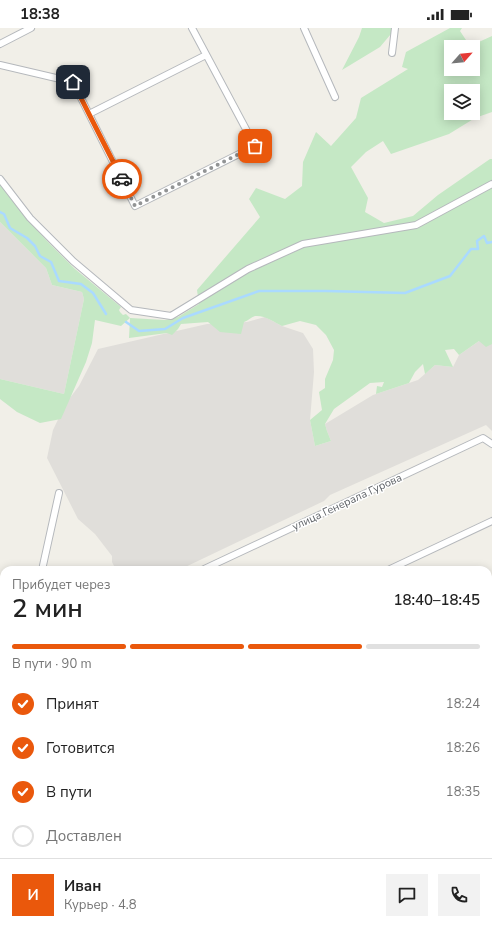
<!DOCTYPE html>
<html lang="ru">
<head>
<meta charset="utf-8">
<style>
  body { margin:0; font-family:"Nunito Sans",sans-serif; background:#f2f2f2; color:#222; height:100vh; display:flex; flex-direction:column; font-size:15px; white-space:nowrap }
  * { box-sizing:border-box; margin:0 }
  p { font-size:13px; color:#767676 }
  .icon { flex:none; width:22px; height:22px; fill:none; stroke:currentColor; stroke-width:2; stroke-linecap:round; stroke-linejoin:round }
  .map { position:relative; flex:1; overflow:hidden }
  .details { position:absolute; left:0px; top:538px; width:492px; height:372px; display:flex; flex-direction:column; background:#fff; border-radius:12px 12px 0 0; box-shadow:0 2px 10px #0003 }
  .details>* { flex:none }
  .needle { width:26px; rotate:63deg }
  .buttons { position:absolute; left:444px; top:12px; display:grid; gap:8px }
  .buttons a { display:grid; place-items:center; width:36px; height:36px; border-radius:0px; background:#fff; box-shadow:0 2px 10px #0003; font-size:20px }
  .pin { position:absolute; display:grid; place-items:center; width:34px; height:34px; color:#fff; margin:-17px; border-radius:8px; box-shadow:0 2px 6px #0006 }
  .courier { position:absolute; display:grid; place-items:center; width:40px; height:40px; margin:-20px; border:3px solid #ea580c; border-radius:50%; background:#fff; color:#222; box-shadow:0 1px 5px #0007 }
  .head em { font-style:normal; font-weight:600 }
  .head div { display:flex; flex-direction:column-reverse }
  .head { display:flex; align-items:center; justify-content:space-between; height:68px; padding:0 12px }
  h1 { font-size:26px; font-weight:600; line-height:30px }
  .bar { display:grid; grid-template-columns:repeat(4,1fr); gap:6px 4px; align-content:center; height:48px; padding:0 12px }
  .bar i { height:5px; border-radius:3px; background:#e0e0e0 }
  .bar .current { background:#ea580c }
  .bar p { grid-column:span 4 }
  .line { display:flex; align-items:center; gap:10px; padding:0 12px; border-top:1px solid #e0e0e0 }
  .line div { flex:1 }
  .round { display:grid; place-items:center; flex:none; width:42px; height:42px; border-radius:0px; background:#f2f2f2 }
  ol { padding:0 12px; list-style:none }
  li { display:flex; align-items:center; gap:12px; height:44px }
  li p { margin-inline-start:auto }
  li .icon { padding:4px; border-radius:50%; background:#ea580c; color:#fff; stroke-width:4 }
  li:last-child { color:#767676 }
  li i { width:22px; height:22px; border:2px solid #e0e0e0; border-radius:50% }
  .status { display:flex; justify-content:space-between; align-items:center; height:28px; padding:0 20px; background:#fff; direction:ltr }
  .status svg { height:11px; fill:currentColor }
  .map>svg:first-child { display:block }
  .industrial { fill:#e0deda }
  .green { fill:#c5e8c5; fill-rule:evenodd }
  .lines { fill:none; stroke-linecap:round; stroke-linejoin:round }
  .stream { stroke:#aadaff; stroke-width:2.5 }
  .street-casing { stroke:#b5b8bc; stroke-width:8 }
  .secondary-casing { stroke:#b6babf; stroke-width:11 }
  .street { stroke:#fff; stroke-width:6 }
  .secondary { stroke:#fff; stroke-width:9 }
  .done { stroke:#929495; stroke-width:4; stroke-dasharray:0 7.2 }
  .route { stroke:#ea580c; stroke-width:5 }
  .labels { text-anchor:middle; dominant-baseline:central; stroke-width:3; stroke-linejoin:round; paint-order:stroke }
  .street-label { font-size:11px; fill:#5f6368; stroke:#fff }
</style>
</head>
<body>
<div class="status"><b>18:38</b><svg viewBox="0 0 49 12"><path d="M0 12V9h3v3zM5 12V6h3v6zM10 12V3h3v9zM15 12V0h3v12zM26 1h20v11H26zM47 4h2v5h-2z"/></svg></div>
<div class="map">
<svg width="492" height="910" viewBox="0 0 492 910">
  <rect width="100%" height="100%" fill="#f1efe8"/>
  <path class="industrial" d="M0 194 46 240 52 257 82 264 84 271 64 366 0 351Z
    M265 289 282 298 303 305 313 321 314 344 310 392 315 418 331 413 327 403 325 396 373 367 418 352 435 337 453 339 459 327 492 304V403L486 397 330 467 324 473 179 542H116L112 534V528L95 506 78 491 47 430 53 402 66 375 79 358 98 321 207 296 247 294Z"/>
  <path class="green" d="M362 0H396L380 19 342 42 359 9Z
    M450 0H462L460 3 470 18 492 8V84L475 90 449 106 391 126 383 113 366 124 351 139 368 170 365 184 384 195 413 188 438 167 490 131H492V316L486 319 479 313 459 327 454 321 445 322 453 339 435 337 425 346 423 336 415 344 409 355 376 366 377 358 382 359 384 354 370 355 334 381 325 396 327 403 331 413 315 418 310 392 322 382 319 364 325 360V351L333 332 334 322 326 307 316 297 300 293 282 298C274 294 265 287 255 288 251 289 248 293 244 294L241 306 220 304 208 294 181 296 178 301 172 307 167 305 129 310 130 290 121 298 95 292 92 315 86 334 61 391 40 395 17 384 0 371V351L64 366 84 271 82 264 52 257 46 240 0 194V156L11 169 20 182 33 198 49 215 75 241 121 279 119 282 120 284 123 287 126 286 130 290 165 292 178 289 199 276 197 262 260 189 249 171 256 160 285 171 302 158 303 134 316 104 331 118 356 90 361 70 408 41 402 39 406 24ZM451 19H473V41H451ZM451 63H473V85H451Z"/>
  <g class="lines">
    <path class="stream" d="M0 184 4 186 10 200 27 210 35 218 40 228 51 234 59 253 81 256 93 265 106 286
      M126 294 139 303 165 301 183 290 259 263H326L405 265 450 248 471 221H478L477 213 484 208 487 215 492 214"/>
    <defs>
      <path id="street" d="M304 0 335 69
        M0 16 31 0
        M392 25 395 0
        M0 37 73 54 135 178 255 118 192 0
        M89 86 206 27
        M0 151 30 190 73 233 131 282 171 288 248 241 303 216 416 197 492 156
        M42 542 59 465
        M202 542 483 410 492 416
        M388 542 492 493
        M488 578 492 576
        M0 626H4
        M488 663 492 661
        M0 727 4 709
        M41 910 42 906
        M125 910 126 906
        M205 910 206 906
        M287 910 288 906"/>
      <path id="secondary" d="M488 839 492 837
        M8 906 27 910
        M375 910 378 906"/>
    </defs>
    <use href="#street" class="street-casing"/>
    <use href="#secondary" class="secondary-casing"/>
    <use href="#street" class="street"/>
    <use href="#secondary" class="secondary"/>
  </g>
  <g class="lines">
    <path class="done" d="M122 151 135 178 255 118"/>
    <path class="route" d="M73 54 89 86 122 151"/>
  </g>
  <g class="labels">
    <g class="street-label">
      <text transform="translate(347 474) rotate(-25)">улица Генерала Гурова</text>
    </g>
  </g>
</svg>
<div class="buttons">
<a><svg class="needle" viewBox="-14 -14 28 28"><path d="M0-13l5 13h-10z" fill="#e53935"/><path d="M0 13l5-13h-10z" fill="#767676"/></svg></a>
<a><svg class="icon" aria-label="layers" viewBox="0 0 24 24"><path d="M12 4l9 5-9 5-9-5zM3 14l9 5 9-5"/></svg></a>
</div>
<div class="pin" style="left:255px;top:118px;background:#ea580c"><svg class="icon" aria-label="bag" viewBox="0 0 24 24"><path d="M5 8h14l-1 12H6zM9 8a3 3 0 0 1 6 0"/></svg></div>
<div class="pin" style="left:73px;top:54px;background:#1f2937"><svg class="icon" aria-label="home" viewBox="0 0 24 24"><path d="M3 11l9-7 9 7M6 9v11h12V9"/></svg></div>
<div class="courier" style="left:122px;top:151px"><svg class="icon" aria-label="car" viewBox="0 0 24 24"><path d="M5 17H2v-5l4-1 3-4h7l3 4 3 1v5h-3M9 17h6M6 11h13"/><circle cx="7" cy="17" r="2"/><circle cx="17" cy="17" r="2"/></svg></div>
<section class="details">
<div class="head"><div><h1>2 мин</h1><p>Прибудет через</p></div><em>18:40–18:45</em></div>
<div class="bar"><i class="current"></i><i class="current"></i><i class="current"></i><i></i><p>В пути · 90 m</p></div>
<ol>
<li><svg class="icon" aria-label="check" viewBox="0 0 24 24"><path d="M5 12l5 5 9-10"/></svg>Принят<p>18:24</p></li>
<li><svg class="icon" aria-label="check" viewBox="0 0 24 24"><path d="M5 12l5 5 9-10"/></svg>Готовится<p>18:26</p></li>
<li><svg class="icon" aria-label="check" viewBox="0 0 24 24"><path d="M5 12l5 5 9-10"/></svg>В пути<p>18:35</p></li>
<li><i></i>Доставлен</li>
</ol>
<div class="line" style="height:72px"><b class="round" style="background:#ea580c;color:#fff">И</b><div><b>Иван</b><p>Курьер · 4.8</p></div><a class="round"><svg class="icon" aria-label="chat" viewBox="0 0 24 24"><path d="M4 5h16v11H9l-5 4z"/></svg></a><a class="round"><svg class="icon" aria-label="phone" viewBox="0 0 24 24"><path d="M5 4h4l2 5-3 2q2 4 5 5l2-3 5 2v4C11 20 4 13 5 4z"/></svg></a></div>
</section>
</div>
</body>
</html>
